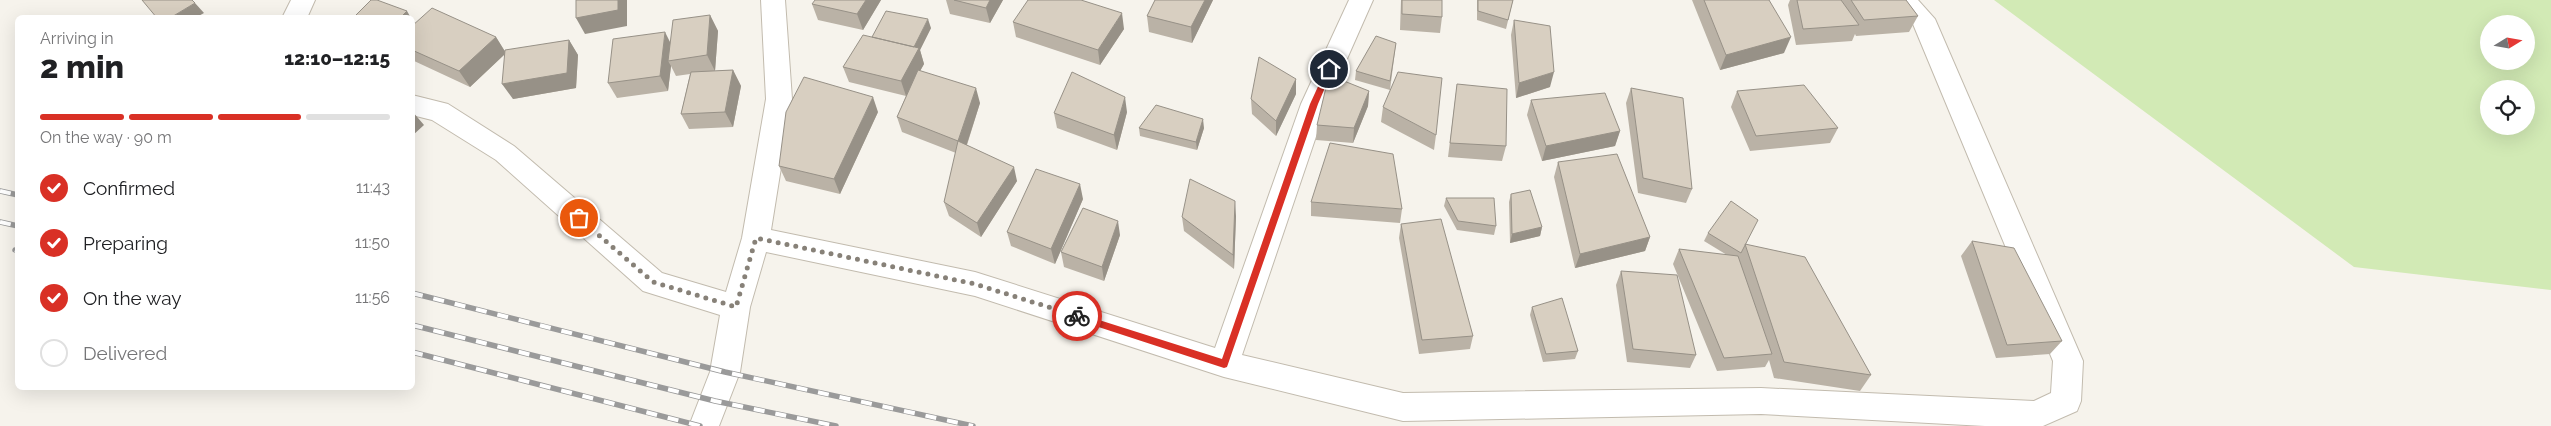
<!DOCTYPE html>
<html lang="en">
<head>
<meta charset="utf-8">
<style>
  body { margin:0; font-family:Raleway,sans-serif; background:#f2f2f2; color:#202124; height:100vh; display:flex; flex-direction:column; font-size:19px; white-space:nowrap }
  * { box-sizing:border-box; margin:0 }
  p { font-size:16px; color:#757577 }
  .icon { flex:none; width:28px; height:28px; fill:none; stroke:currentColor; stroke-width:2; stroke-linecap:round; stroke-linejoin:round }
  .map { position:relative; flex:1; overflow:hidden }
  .drawer { position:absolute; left:15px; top:15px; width:400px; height:375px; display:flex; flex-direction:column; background:#fff; border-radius:8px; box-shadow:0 5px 20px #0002 }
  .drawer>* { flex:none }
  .needle { width:32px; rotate:79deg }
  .tools { position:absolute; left:2480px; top:15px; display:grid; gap:10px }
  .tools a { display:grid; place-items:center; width:55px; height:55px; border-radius:50%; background:#fff; box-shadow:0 5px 20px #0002; font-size:25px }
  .pin { position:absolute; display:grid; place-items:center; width:42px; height:42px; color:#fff; margin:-21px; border:2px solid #fff; border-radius:50%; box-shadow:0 1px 5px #0007 }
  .courier { position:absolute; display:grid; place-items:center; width:50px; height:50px; margin:-25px; border:4px solid #d93025; border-radius:50%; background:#fff; color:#222; box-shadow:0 1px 6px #0007 }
  .headline em { font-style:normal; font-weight:800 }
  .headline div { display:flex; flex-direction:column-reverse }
  .headline { display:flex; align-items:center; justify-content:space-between; height:85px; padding:0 25px }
  h1 { font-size:32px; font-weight:800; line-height:38px }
  .bar { display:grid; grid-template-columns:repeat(4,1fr); gap:8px 5px; align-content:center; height:60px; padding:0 25px }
  .bar i { height:6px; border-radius:4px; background:#e0e0e0 }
  .bar .on { background:#d93025 }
  .bar p { grid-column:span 4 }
  ol { padding:0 25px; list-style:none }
  li { display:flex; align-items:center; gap:15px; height:55px }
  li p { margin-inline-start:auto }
  li .icon { padding:5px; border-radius:50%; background:#d93025; color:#fff; stroke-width:4 }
  li:last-child { color:#757577 }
  li i { width:28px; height:28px; border:2px solid #e0e0e0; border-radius:50% }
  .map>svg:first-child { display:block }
  .green { fill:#d2eab5; fill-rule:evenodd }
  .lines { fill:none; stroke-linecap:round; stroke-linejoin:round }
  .minor-casing { stroke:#c2bbae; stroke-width:2 }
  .minor { fill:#fff; fill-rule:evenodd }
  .rail-casing { stroke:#9a9a9a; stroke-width:5.5 }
  .rail { stroke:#fff; stroke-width:4; stroke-dasharray:11; stroke-linecap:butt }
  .wall { fill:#bab2a6 }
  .shaded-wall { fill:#979187 }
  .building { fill:#d8cfc1; stroke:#979187 }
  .route { fill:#d93025 }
  .done { stroke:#878178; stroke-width:5; stroke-dasharray:0 9 }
</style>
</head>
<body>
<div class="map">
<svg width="2551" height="426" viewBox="0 0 2551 426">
  <rect width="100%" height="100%" fill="#f6f3ec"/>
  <path class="green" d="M1994 0H2551V290L2354 267ZM2489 24H2526V61H2489ZM2489 89H2526V126H2489Z"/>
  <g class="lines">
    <defs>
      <path id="minor" d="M291 0H315L307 18H282Z
        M761 0H785L792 99 771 230 975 272 1215 348 1301 104 1349 0H1373L1327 104 1242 355 1403 393 1761 388 2034 401 2051 393 2053 361 1913 24 1893 6 1890 0H1918L1935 19 2083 361 2081 401 2077 411 2043 426H1985L1761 414 1403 421 1224 377 975 296 766 252 750 307 740 372 719 426H689L710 372 720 315 643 291 496 160 432 120 412 115V95L448 104 514 146 662 273 726 292 742 238 766 99Z"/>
    </defs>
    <use href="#minor" class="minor-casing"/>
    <use href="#minor" class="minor"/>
    <defs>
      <path id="rail" d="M0 191 18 195
        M0 222 18 226
        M15 250 18 251
        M412 293 725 372 973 426
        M412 325 715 401 836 426
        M412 352 700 426"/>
    </defs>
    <use href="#rail" class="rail-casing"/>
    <use href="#rail" class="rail"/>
  </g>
  <path class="wall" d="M881 0 863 30 818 20 812 4Z
    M946 0H1003L990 23 950 14Z
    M1155 0H1213L1192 43 1149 32 1147 16Z
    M1401 0H1442V17L1440 33 1400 30Z
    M1477 0H1513L1506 29 1477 20Z
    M1692 0H1769L1784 53 1720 70Z
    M1790 0H1906L1918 16 1909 32 1856 36 1855 34 1852 41 1796 45 1788 5Z
    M710 15 718 31 715 71 733 70 741 86 733 127 689 129 681 114 690 74 676 76 671 66 668 91 617 98 608 83Z
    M412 19 415 23 496 37 505 52 569 40 578 55 576 88 513 99 505 54 470 87 412 60Z
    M1514 20 1550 87 1516 98 1511 35Z
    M1013 22 1124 29 1100 65 1016 37Z
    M931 28 920 50 924 64 920 71 980 103 967 145 1017 181 981 237 949 216 944 202 956 153 902 132 897 117 906 96 849 82 843 67 872 37Z
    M1396 43 1390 90 1355 80 1356 71Z
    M1296 79V94L1276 136 1252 114 1251 99Z
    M1457 84 1506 146 1502 161 1448 157Z
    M1631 88 1692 189 1686 203 1638 193 1626 103Z
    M1369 91 1368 106 1353 143 1316 140 1317 125Z
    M1737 91 1838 128 1830 143 1750 151 1731 107Z
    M1531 100 1620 131 1615 146 1542 161 1527 115Z
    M1383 107 1436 135 1434 150 1381 122Z
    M878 112 840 194 786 181 779 166Z
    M1127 112 1117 150 1057 128 1054 113Z
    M1139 128H1204L1197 150 1140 136Z
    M1558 162 1650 237 1645 251 1575 268 1554 177Z
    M1511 194 1542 227 1540 236 1510 243 1509 202Z
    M1446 198 1496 226 1494 235 1457 230 1444 206Z
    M1083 199 1055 264 1011 246 1007 232Z
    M1311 202 1402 209 1400 223 1311 216Z
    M1236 216 1234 269 1184 231 1182 217Z
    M1401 224 1473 336 1470 349 1419 354 1399 238Z
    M1708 233 1746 244 1871 375 1860 391 1774 378 1769 360 1765 367 1717 371 1673 264 1679 249 1727 255 1704 241Z
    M1120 235 1104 281 1064 267 1061 252Z
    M1972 241 2062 341 2050 354 1996 358 1961 256Z
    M1621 271 1696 355 1690 368 1627 362 1616 285Z
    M1532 307 1578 351 1575 359 1543 362 1530 315Z"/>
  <path class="shaded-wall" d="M618 0H627V26L585 34 576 18Z
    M866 0H881L863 30 857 14Z
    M990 0H1003L990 23 986 8Z
    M1205 0H1213L1192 43 1191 27Z
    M195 3 204 13 195 18H170Z
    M407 11 411 18H400Z
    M1122 13 1124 29 1100 65 1098 50Z
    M710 15 718 31 715 71 707 55Z
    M412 19 418 27 412 32Z
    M928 19 931 28 920 50 924 64 906 96 901 81 914 47Z
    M665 32 673 48 668 61 671 66 668 91 660 76Z
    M496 37 506 53 470 87 459 71Z
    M1791 37 1784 53 1720 70 1726 55Z
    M569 40 578 55 576 88 513 99 502 84Z
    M733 70 741 86 733 127 725 112Z
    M1554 72 1550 87 1516 98 1519 83Z
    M1296 79V94L1276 136V121Z
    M976 88 980 103 963 156 958 141Z
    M1369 91 1368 106 1353 143 1354 128Z
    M873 97 878 112 840 194 834 179Z
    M1125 97 1127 112 1117 150 1114 135Z
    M412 111 424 125 412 136Z
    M1203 119 1204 128 1197 150 1196 142Z
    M1620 131 1615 146 1542 161 1546 146Z
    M1014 167 1017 181 981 237 977 223Z
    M1080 184 1083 199 1055 264 1051 249Z
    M1235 201 1236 216 1234 269 1233 255Z
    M1118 221 1120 235 1104 281 1102 267Z
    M1542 227 1540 236 1510 243 1512 234Z
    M1650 237 1645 251 1575 268 1580 254Z"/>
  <path class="building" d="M142 0H192L195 3 170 18H157Z
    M371 0H377L407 11 400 18H353Z
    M576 0H618V10L576 18Z
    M815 0H866L857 14 812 4Z
    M954 0H990L986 8Z
    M1028 0H1081L1122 13 1098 50 1013 22Z
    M1155 0H1205L1191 27 1147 16Z
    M1402 0H1442V17L1402 14Z
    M1478 0H1513L1508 20 1478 11Z
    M1704 0H1769L1791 37 1726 55Z
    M1797 0H1841L1859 25 1803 29Z
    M1851 0H1906L1918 16 1864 20Z
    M432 8 496 37 459 71 412 50V26Z
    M886 11 928 19 914 47 872 37Z
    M710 15 707 55 668 61 673 20Z
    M1514 20 1550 26 1554 72 1519 83Z
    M665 32 660 76 608 83 613 39Z
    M863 35 919 48 901 81 843 67Z
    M1376 36 1396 43 1390 81 1356 71Z
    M569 40 567 73 502 84 505 50Z
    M1259 57 1296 79 1276 121 1251 99Z
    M733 70 725 112 681 114 691 72Z
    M918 70 976 88 958 141 897 117Z
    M1072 72 1125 97 1114 135 1054 113Z
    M1398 72 1442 78 1436 135 1383 107Z
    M1329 75 1369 91 1354 128 1317 125Z
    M804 77 873 97 834 179 779 166 786 112Z
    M1457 84 1507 89 1506 146 1450 143Z
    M1804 85 1838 128 1756 136 1737 91Z
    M1631 88 1683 98 1692 189 1643 178Z
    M1605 93 1620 131 1546 146 1531 100Z
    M1156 105 1203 119 1196 142 1139 128Z
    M958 141 1014 167 977 223 944 202Z
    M1330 143 1393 154 1402 209 1311 202Z
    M1617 154 1650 237 1580 254 1558 162Z
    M1036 169 1080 184 1051 249 1007 232Z
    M1190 179 1235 201 1233 255 1182 217Z
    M1530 190 1542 227 1512 234 1511 194Z
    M1446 198H1494L1496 226 1458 221Z
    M1731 201 1758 220 1741 253 1708 233Z
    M1083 208 1118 221 1102 267 1061 252Z
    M1441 219 1473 336 1422 340 1401 224Z
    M1972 241 2014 248 2062 341 2007 345Z
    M1745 244 1805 257 1871 375 1784 362Z
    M1679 249 1738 256 1772 354 1724 358Z
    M1621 271 1677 275 1696 355 1633 349Z
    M1562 298 1578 351 1546 354 1532 307Z"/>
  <path class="route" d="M1329 66 1333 69 1318 104 1227 367 1224 368 1074 319 1073 316 1077 313 1222 359 1310 104 1326 69Z"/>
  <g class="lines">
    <path class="done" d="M579 218 653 282 736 307 756 238 975 284 1077 316"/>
  </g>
</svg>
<div class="tools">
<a><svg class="needle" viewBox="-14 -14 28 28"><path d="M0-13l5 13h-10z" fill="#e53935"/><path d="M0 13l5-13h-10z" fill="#757577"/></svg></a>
<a><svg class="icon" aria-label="locate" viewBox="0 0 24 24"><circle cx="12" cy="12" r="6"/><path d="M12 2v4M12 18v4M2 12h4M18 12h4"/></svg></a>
</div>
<div class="pin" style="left:579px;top:218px;background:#ea580c"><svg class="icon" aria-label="bag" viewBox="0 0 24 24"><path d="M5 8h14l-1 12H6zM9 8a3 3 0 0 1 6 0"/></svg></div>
<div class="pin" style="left:1329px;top:69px;background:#1f2937"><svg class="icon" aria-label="home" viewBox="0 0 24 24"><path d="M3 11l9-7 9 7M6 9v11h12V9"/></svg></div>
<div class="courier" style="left:1077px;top:316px"><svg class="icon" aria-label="bike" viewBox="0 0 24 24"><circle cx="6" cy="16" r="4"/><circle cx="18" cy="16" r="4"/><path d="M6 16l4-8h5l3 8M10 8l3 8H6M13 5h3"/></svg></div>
<section class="drawer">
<div class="headline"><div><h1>2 min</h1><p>Arriving in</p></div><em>12:10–12:15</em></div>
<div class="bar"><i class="on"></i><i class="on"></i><i class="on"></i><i></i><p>On the way · 90 m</p></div>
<ol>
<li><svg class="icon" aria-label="check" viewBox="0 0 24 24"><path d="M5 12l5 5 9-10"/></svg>Confirmed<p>11:43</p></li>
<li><svg class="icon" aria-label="check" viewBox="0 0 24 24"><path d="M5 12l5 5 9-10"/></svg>Preparing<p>11:50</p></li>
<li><svg class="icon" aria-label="check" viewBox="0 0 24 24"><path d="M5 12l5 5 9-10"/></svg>On the way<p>11:56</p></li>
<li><i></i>Delivered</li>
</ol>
</section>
</div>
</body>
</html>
